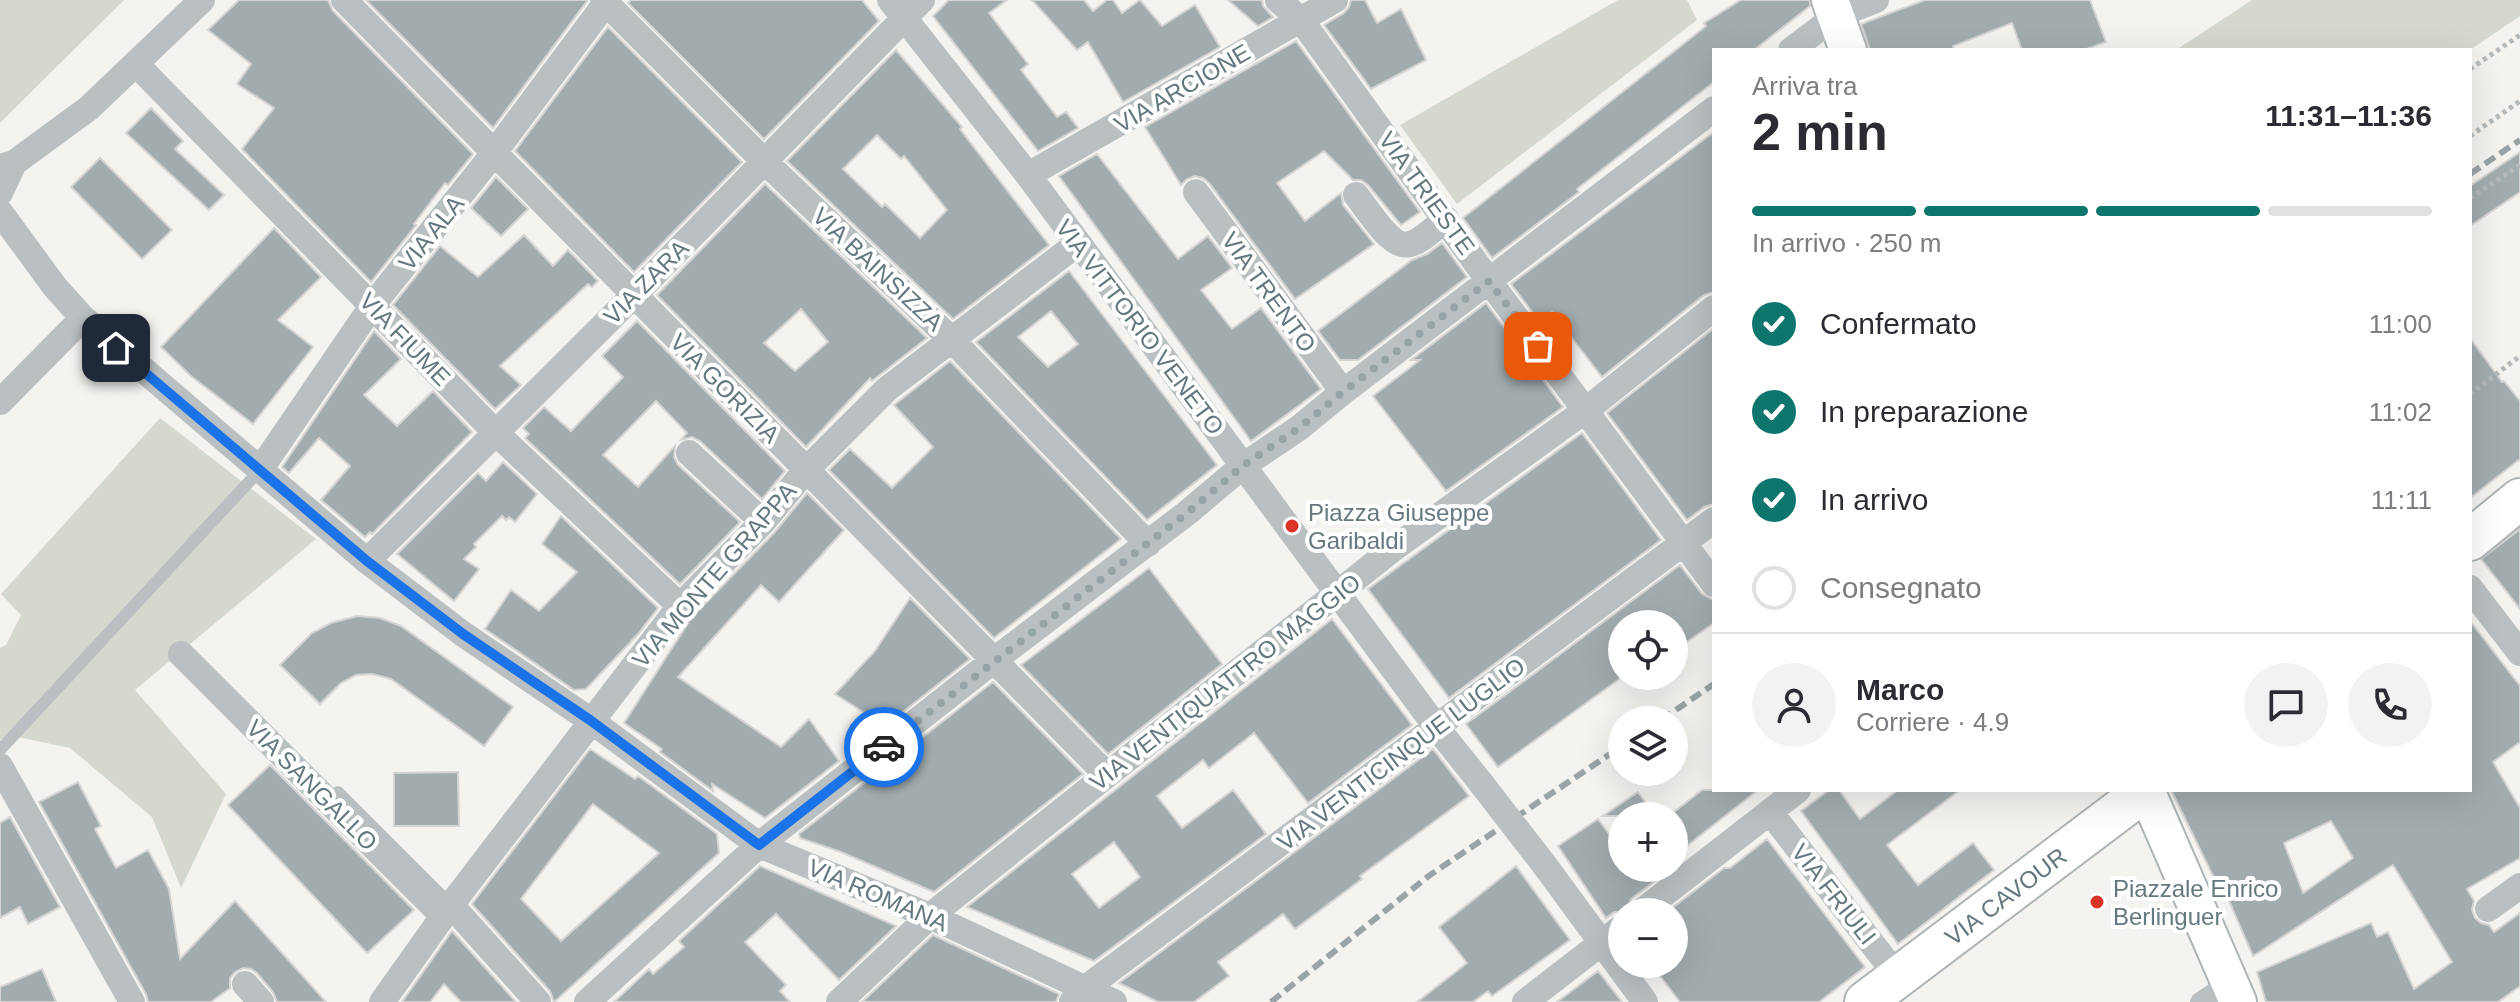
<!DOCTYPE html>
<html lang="it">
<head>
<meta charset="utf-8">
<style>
  body { margin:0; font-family:Arial,sans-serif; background:#f2f2f3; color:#2b2b33; height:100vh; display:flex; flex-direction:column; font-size:30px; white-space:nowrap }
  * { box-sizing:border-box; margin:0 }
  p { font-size:26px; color:#7c7c81 }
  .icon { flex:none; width:44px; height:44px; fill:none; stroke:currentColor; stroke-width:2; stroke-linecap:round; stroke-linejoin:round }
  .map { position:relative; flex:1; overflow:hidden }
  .drawer { position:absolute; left:1712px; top:48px; width:760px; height:744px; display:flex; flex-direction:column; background:#fff; border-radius:0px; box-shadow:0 8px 32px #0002 }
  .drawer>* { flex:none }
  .tools { position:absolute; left:1608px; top:610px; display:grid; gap:16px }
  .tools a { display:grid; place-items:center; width:80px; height:80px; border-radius:50%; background:#fff; box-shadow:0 8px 32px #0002; font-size:40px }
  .pin { position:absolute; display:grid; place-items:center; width:68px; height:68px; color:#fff; margin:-34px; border-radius:16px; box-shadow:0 4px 12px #0006 }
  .courier { position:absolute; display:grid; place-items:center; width:80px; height:80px; margin:-40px; border:6px solid #1a73e8; border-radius:50%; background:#fff; color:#222; box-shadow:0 2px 10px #0007 }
  .headline em { font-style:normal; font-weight:700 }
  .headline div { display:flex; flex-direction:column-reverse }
  .headline { display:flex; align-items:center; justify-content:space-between; height:136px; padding:0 40px }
  h1 { font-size:52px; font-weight:700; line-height:60px }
  .bar { display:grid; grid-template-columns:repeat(4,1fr); gap:12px 8px; align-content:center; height:96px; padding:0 40px }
  .bar i { height:10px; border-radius:6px; background:#e1e1e2 }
  .bar .current { background:#0f766e }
  .bar p { grid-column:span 4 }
  .line { display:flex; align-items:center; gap:20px; padding:0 40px; border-top:2px solid #e1e1e2 }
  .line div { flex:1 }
  .round { display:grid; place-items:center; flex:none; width:84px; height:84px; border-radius:42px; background:#f2f2f3 }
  ol { padding:0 40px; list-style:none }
  li { display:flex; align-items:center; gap:24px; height:88px }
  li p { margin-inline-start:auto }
  li .icon { padding:8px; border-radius:50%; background:#0f766e; color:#fff; stroke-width:4 }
  li:last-child { color:#7c7c81 }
  li i { width:44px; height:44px; border:4px solid #e1e1e2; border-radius:50% }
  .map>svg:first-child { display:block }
  .green { fill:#d4d8cf }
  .building { fill:#a2acaf; stroke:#d5d4d2; stroke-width:2; fill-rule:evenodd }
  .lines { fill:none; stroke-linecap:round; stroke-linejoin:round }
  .secondary-casing { stroke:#adb4b7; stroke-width:40 }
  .primary-casing { stroke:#aeb4b6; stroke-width:44 }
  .path { stroke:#b5b9ba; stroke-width:5; stroke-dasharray:4 4; stroke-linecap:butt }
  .service { stroke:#bac0c2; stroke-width:12 }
  .pedestrian { stroke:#bac0c2; stroke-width:20 }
  .minor { stroke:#bac0c2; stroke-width:26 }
  .secondary { stroke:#fff; stroke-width:36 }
  .primary { stroke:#fff; stroke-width:40 }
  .rail { stroke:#9aa3a6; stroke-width:6; stroke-dasharray:12 6; stroke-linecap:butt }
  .minor-bridge { stroke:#bac0c2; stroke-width:26 }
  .done { stroke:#96a3a7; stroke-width:8; stroke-dasharray:0 14.4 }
  .route { stroke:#1a73e8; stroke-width:10 }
  .poi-dot { fill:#da3429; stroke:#fff; stroke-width:3 }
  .labels { text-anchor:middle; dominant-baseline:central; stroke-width:8; stroke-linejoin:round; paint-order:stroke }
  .street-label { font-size:24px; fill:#64787f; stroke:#fff }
  .poi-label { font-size:24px; fill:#64787f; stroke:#fff; text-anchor:start }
</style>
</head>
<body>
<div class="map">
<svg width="2520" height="1002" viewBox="0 0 2520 1002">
  <rect width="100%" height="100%" fill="#f4f3f0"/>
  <path class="green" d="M0 0H124L0 123Z
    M1618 0H1687L1697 20 1457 204 1400 125Z
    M2252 0H2520V16L2470 50H2176Z
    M160 418 316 539 135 690 226 794 181 888 152 817 70 748 8 735 0 740V648L6 645 21 615 1 594Z"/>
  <path class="building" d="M239 0H328L333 11 473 154 448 185 445 183 414 224 416 225 371 282 242 149 274 108 237 84 251 64 208 30Z
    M366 0H587V1L493 128Z
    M631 0H862L879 21 764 139 628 3Z
    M949 0H1007L989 13 1028 64 1021 70 1057 117 1066 112 1078 128 1038 151 933 16Z
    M1032 0H1084L1093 11 1107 0H1113L1122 13 1140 0 1162 26 1195 5 1220 47 1123 102 1088 42 1077 50Z
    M1228 0H1262L1263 6 1273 17 1258 26Z
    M1351 0H1365L1377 23 1401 9 1426 60 1371 89 1324 25 1344 13 1349 7Z
    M1741 0H1810V6L1754 50H1714V82L1577 189 1579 192 1492 258 1463 218 1706 26 1704 23Z
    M1925 0H2090L2106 42 2084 50H2022L2012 23 1953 46 1954 50H1870L1861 24Z
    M608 27 742 162 634 272 515 151Z
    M1296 41 1420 212 1401 225 1368 185 1361 180H1353L1324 151 1277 183 1305 221 1341 193 1343 205 1374 244 1295 299 1209 183 1203 178 1195 176 1187 179 1181 185 1145 127Z
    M896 50 962 127 960 129 1049 245 953 319 787 161ZM877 135 901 159 904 156 947 210 920 238 885 204 882 207 843 169Z
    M151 108 183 141 175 149 224 195 209 210 126 133Z
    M1714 132V292L1704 295 1602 377 1552 312 1539 321 1511 284Z
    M2520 152V192L2470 226V186Z
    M1097 154 1178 259 1208 236 1232 268 1201 290 1232 329 1261 308 1321 389 1251 441 1059 176Z
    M100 158 172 230 142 259 71 187Z
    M496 177 528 209 501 236 471 208Z
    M765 184 927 338 872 381 870 378 806 447 657 295ZM801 309 828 342 795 371 764 343Z
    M274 228 321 277 278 320 313 347 253 424 191 376 161 347Z
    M524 235 553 266 568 250 598 281 592 287 588 284 500 366 521 385 495 409 393 305 440 246 478 277Z
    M1442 243 1467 277 1358 360H1340L1318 331 1412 260 1427 254Z
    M1069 271 1217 465 1147 520 976 342ZM1051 311 1078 344 1048 367 1018 337Z
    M1486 303 1563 407 1446 491 1373 396 1420 360H1411Z
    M637 321 785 471 762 499 700 441 692 437 681 440 687 433 656 401 603 455 638 487 675 446 674 457 678 465 740 522 680 584 525 438 529 434 523 428 544 407 571 431 623 377 602 356Z
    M1714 328V504L1704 507 1687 520 1607 413Z
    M374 331 401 359 364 395 397 426 433 391 472 432 372 534 370 532 365 537 321 500 350 466 319 438 289 473 282 467Z
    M2470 338 2502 382 2504 381 2520 401V459L2470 498Z
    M950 361 1121 539 994 638 829 470 850 449 892 488 933 447 894 405Z
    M1582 433 1661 540 1449 698 1368 589Z
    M503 462 537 494 515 522 509 517 506 520 502 516 474 544 476 547 464 559 479 569 454 601 397 554 478 473 486 481Z
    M807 493 844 530 779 602 761 585 678 677 781 747 809 719 839 761 765 818 712 784 713 791 660 752 662 749 624 723 692 617 774 533Z
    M561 516 658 608 638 634 586 689 574 690 485 629 511 590 539 611 577 572 542 544Z
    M2520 529V609L2481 559Z
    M1680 565 1702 594 1714 600V623L1674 651V624H1622V677L1498 767 1466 724Z
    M1149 568 1222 664 1108 754 1021 665Z
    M910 598 970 659 885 726 835 694 875 651Z
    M357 616 380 618 401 626 513 707 484 746 391 679 372 674 356 675 341 683 320 704 280 665 312 633 331 623Z
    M1332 619 1412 725 1308 803 1254 733 1209 768 1203 760 1157 796 1182 828 1233 790 1266 834 1094 961 967 907ZM1114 842 1140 877 1099 908 1072 874Z
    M2470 621 2520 686V742L2493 762 2520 808V858L2467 889 2474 901 2472 910 2475 918 2481 923 2489 925 2494 932 2520 913V986L2498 1002H2266L2257 972 2371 923 2377 937 2388 932 2414 989 2452 962 2393 865 2253 956 2220 880 2216 882 2171 790H2470ZM2331 821 2353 858 2303 893 2284 843Z
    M993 682 1083 774 934 892 841 852 800 838 799 834Z
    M590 749 635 779 638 776 717 834 719 853 554 1002 550 991 472 904ZM593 804 659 853 561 941 521 899Z
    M1433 749 1469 796 1360 876 1362 879 1295 929 1283 914 1218 962 1229 976 1194 1002H1158L1119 983Z
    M270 765 414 910 367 953 228 805Z
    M458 772 459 826H394V773Z
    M78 782 101 826 95 829 116 868 148 850 169 889 180 959 235 901 326 1002H277L273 992 257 973 251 969 243 968 235 972 230 978V988L211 1002H148L146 994 39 802Z
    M1702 790H1758L1674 856V812Z
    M1829 790H1839L1860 819 1898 790H1960L1887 845 1918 885 1973 843 1994 870 1898 944 1801 811Z
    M1638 792 1655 816H1603Z
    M10 817 60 907 28 924 20 907 0 918V823Z
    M1598 819 1622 852V868H1672L1631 899 1625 912H1614L1606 918 1558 846Z
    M1767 839 1865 967 1819 1002H1680L1651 964H1674V912H1667L1724 868H1730Z
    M760 866 896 926 839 980 776 914 745 942 786 985 780 991 790 1002H614L649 969 653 974 684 947 679 941Z
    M1516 866 1570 940 1492 996 1488 991 1473 1002H1417L1467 963 1439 927Z
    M452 931 516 1002H461L444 984 430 1002H402Z
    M933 935 1059 994 1056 1002H862Z
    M42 969 56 1002H0V987Z
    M1598 971 1622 1002H1557Z"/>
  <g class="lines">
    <defs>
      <path id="secondary" d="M1830 0 1848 50
        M2146 790 2238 1002"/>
      <g id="primary">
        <path d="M2470 540 2520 499"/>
        <path id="s1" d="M1865 1002 2146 790"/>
      </g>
    </defs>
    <use href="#secondary" class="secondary-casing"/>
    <use href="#primary" class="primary-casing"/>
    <path class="path" d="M2470 69 2520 35
      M2470 136 2520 101
      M2470 198 2520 165
      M2470 394 2520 356"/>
    <path class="service" d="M0 750 260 470
      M338 792 451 905"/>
    <path class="pedestrian" d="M2200 1002 2229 983"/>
    <path class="minor" d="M344 0 1107 775
      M603 0 765 162 951 339 1148 544
      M890 0 1028 175 1437 728 1481 783
      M1278 0 1301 20 1489 281 1714 584
      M1791 50 1836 16 1876 0
      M137 65 496 433 680 606
      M0 167 14 163 89 108 202 0
      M1028 175 1335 0
      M1196 192 1343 392
      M0 193 14 163
      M1356 195C1367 208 1391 250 1410 244 1423 241 1435 227 1446 219
      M0 212 55 287 83 318 367 561 463 634 590 720 759 845 930 916 1114 1002
      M0 402 83 318
      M689 453 763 522
      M260 470 372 306 494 153 608 0
      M367 561 633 296 922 0
      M2470 588 2520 653
      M181 654 443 916
      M0 766 132 1002
      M1770 812 1898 977
      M1546 867 1645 1002
      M451 905 538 1002
      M2488 909 2520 886
      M1641 912 1798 790
      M245 984 261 1002
      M382 1002 451 905 680 606 763 522 806 470 887 389 1077 244
      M587 1002 759 845 993 661 1187 513 1244 465 1299 428 1343 392 1714 109
      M839 1002 930 916 1107 775 1393 549 1586 410 1714 308
      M1072 1002 1087 987 1714 520
      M1525 1002 1622 927"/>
    <use href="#secondary" class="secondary"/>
    <use href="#primary" class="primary"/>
    <path class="rail" d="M2470 174 2520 140
      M1661 720 1714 684
      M1271 1002 1430 875 1622 746"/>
    <path class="minor-bridge" d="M1481 783 1546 867"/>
  </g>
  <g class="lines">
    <path class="done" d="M884 747 1187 513 1244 465 1299 428 1343 392 1489 281 1538 346"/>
    <path class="route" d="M116 348 367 561 463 634 590 720 759 845 884 747"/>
  </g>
  <g class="poi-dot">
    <circle cx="1292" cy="526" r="8"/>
    <circle cx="2097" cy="902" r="8"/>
  </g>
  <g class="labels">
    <g class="street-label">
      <text transform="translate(1182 88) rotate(-30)">VIA ARCIONE</text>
      <text transform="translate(1427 193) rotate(54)">VIA TRIESTE</text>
      <text transform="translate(431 233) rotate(-51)">VIA ALA</text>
      <text transform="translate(878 269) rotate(43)">VIA BAINSIZZA</text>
      <text transform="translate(646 282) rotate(-45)">VIA ZARA</text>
      <text transform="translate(1269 292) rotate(54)">VIA TRENTO</text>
      <text transform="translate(1140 327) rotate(53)">VIA VITTORIO VENETO</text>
      <text transform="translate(405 339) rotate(46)">VIA FIUME</text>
      <text transform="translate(725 388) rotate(45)">VIA GORIZIA</text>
      <text transform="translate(714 575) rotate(-49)">VIA MONTE GRAPPA</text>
      <text transform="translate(1225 682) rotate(-38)">VIA VENTIQUATTRO MAGGIO</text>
      <text transform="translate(1401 754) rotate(-37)">VIA VENTICINQUE LUGLIO</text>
      <text transform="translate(312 785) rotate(45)">VIA SANGALLO</text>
      <text transform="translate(1834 894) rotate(52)">VIA FRIULI</text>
      <text transform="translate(878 895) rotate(23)">VIA ROMANA</text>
      <text stroke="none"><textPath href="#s1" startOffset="176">VIA CAVOUR</textPath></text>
    </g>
    <g class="poi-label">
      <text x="1308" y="512">Piazza Giuseppe<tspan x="1308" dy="28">Garibaldi</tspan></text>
      <text x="2113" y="888">Piazzale Enrico<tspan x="2113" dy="28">Berlinguer</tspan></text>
    </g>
  </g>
</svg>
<div class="tools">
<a><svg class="icon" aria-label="locate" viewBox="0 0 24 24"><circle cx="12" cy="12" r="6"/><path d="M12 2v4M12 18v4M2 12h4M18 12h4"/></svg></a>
<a><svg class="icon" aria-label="layers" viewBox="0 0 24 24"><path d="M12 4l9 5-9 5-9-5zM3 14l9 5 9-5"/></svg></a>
<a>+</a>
<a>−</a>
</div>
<div class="pin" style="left:1538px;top:346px;background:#ea580c"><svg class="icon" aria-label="bag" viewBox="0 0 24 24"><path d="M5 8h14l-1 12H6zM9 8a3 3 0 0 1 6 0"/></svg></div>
<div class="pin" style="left:116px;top:348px;background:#1f2937"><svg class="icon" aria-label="home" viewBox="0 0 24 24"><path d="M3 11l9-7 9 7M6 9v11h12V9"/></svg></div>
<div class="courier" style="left:884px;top:747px"><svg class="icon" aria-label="car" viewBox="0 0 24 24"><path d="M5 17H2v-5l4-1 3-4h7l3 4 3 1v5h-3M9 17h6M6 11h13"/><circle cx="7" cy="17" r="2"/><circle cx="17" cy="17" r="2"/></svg></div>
<section class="drawer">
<div class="headline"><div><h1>2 min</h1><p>Arriva tra</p></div><em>11:31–11:36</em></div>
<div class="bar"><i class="current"></i><i class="current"></i><i class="current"></i><i></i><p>In arrivo · 250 m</p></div>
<ol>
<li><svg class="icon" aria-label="check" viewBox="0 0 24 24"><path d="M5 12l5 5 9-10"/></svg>Confermato<p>11:00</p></li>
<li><svg class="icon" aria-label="check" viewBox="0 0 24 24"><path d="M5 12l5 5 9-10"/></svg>In preparazione<p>11:02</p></li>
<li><svg class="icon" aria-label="check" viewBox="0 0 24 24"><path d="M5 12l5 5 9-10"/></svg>In arrivo<p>11:11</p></li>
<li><i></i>Consegnato</li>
</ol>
<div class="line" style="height:144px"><a class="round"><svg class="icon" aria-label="person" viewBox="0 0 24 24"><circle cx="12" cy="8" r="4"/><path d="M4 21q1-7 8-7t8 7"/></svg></a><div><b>Marco</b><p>Corriere · 4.9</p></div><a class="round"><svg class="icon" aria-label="chat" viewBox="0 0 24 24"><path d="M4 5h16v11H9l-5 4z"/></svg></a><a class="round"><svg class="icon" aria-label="phone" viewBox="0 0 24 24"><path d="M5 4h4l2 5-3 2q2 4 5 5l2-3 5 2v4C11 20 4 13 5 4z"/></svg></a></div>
</section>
</div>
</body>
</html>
